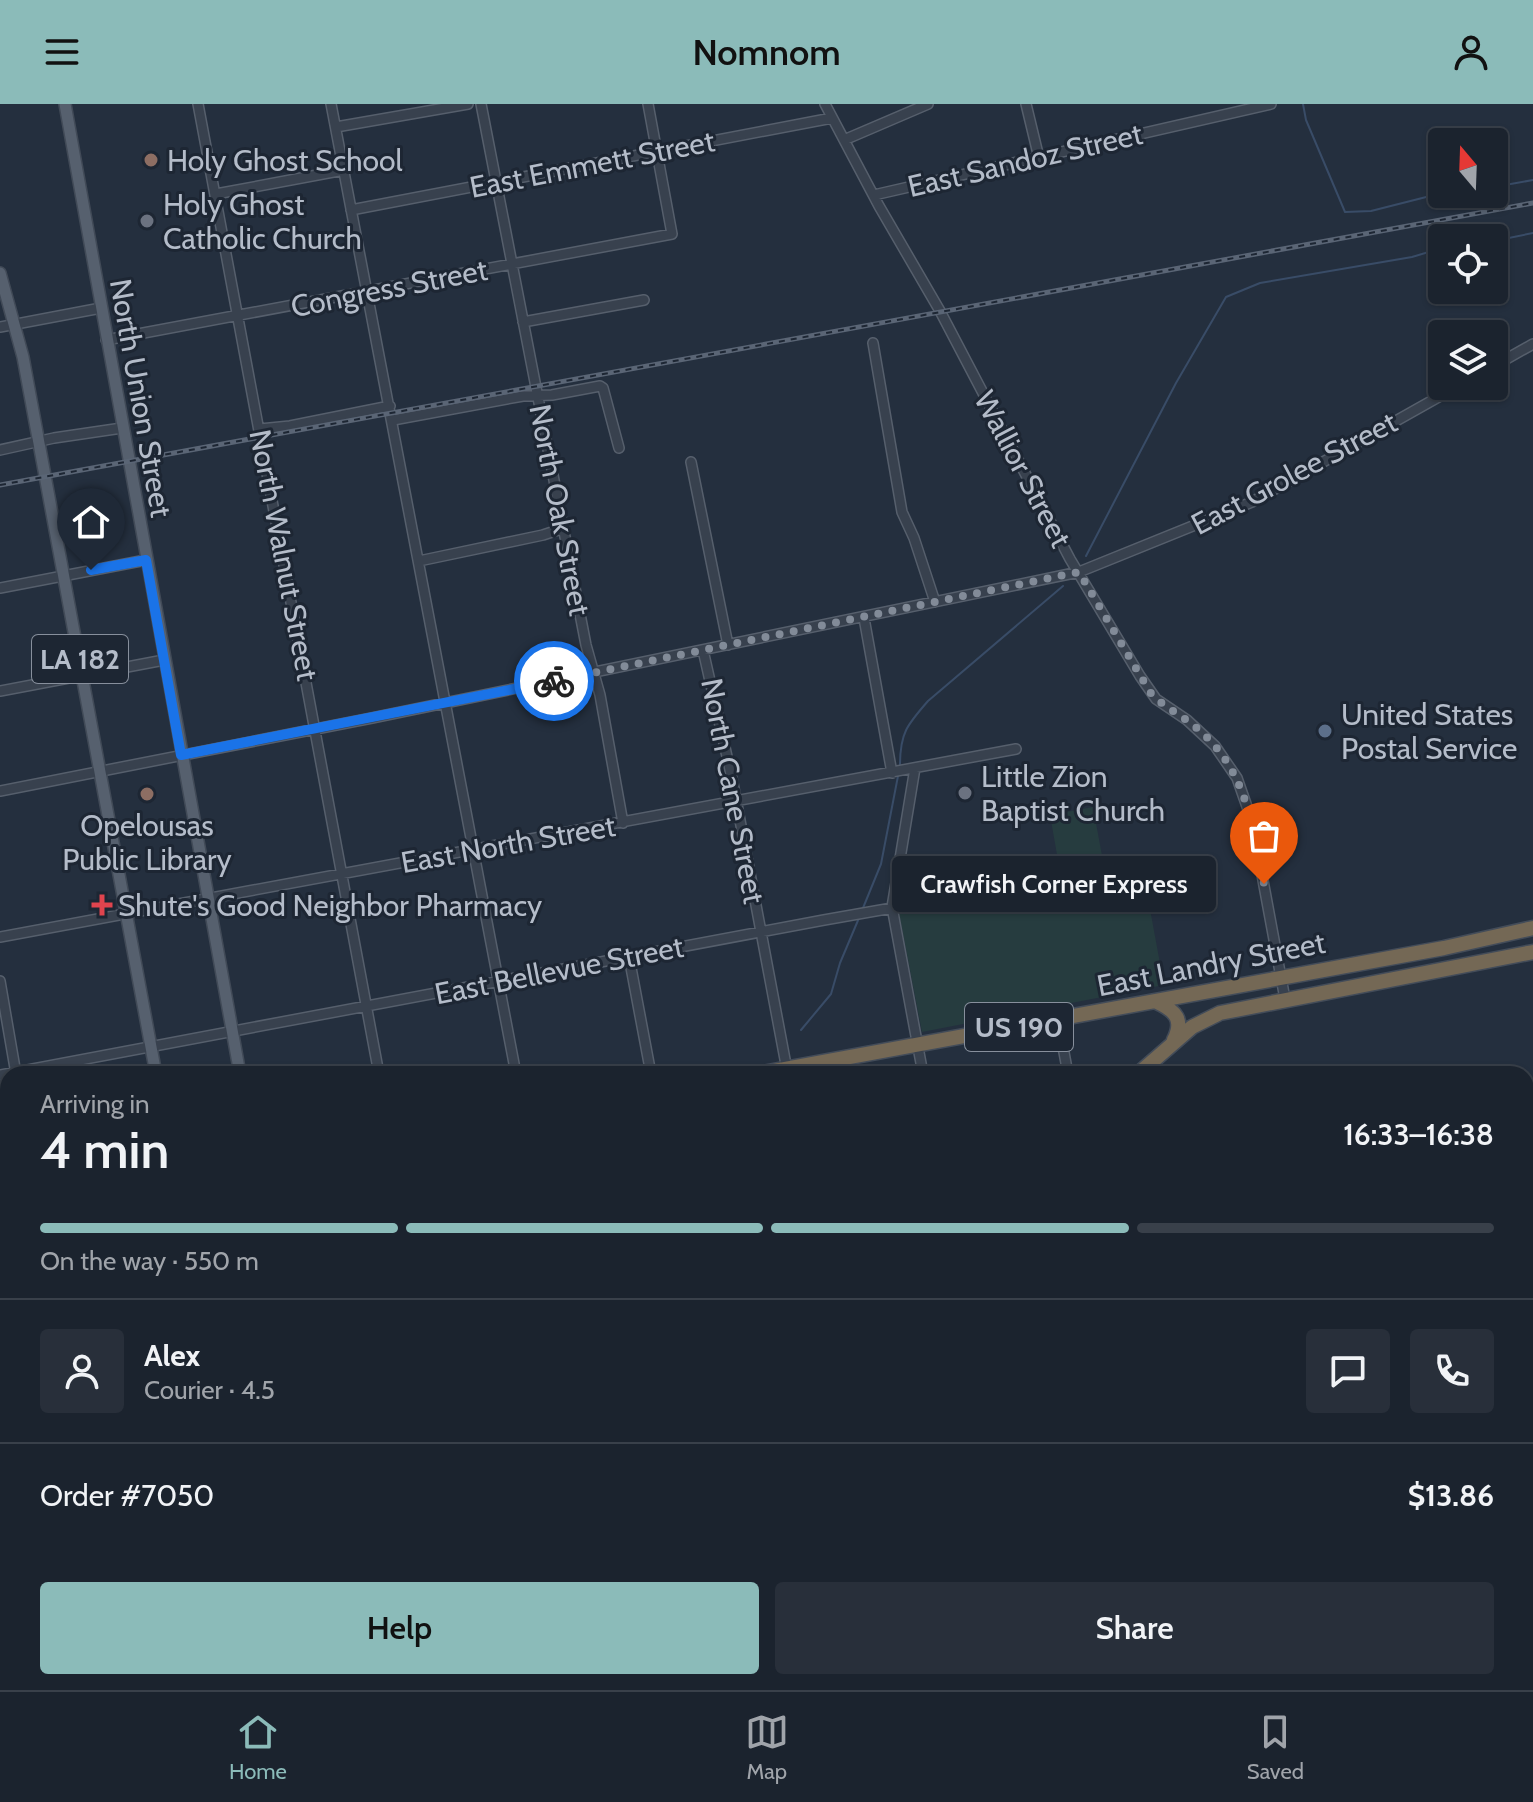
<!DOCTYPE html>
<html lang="en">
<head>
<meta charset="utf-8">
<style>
  body { margin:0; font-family:Cabin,sans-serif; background:#282f3a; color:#f1f3f6; height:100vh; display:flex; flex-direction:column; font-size:30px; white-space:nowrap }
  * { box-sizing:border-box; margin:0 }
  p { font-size:26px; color:#a0a4aa }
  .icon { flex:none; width:44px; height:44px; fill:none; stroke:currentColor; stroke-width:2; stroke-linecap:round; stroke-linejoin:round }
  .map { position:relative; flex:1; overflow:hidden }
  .side { position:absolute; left:0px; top:962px; width:1534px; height:624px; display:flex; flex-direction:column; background:#1b232e; border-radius:24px 24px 0 0; box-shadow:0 2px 6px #0004,0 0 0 2px #39404a }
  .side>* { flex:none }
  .needle { width:52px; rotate:341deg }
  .fabs { position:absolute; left:1428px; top:24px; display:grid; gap:16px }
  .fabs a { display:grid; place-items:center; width:80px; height:80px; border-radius:8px; background:#1b232e; box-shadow:0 2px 6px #0004,0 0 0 2px #39404a; font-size:40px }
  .pin { position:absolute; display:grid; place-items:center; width:68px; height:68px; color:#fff; margin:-82px -34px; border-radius:50% 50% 50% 0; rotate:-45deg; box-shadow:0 0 8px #0007 }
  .pin .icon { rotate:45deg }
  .courier { position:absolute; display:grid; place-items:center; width:80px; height:80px; margin:-40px; border:6px solid #1a73e8; border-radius:50%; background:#fff; color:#222; box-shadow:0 2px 10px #0007 }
  .bubble { position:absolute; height:56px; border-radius:8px; background:#1b232e; box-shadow:0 2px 6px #0004,0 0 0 2px #39404a; font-size:26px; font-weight:600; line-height:56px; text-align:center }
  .head em { font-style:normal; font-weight:600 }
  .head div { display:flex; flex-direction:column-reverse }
  .head { display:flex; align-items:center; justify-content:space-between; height:136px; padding:0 40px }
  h1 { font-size:52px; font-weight:600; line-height:60px }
  .bar { display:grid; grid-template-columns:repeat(4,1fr); gap:12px 8px; align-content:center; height:96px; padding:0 40px }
  .bar i { height:10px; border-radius:6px; background:#39404a }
  .bar .current { background:#8bbbb9 }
  .bar p { grid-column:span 4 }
  .line { display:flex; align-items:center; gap:20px; padding:0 40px; border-top:2px solid #39404a }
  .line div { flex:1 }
  .round { display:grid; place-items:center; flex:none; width:84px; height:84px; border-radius:8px; background:#282f3a }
  .button { display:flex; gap:16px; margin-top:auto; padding:16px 40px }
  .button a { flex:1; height:92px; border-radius:8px; background:#8bbbb9; color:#111; font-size:32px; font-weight:600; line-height:92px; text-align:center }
  .button a+a { background:#282f3a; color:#f1f3f6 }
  header { display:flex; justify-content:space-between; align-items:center; height:104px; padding:0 40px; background:#8bbbb9; color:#111; font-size:36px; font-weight:600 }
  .tabs { display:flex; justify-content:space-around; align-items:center; height:112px; border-top:2px solid #39404a; background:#1b232e; font-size:22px; color:#a0a4aa }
  .tabs a { display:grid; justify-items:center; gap:4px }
  .tabs .current { color:#8bbbb9 }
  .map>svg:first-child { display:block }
  .green { fill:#263c3f }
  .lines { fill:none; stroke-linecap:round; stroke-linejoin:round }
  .stream { stroke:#394c67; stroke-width:2 }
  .minor-casing { stroke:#565f6c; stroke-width:12 }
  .major-casing { stroke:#414a57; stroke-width:14 }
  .highway-casing { stroke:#434c59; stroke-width:17 }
  .minor { stroke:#38414e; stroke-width:9 }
  .major { stroke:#56606e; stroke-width:11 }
  .highway { stroke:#746855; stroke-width:14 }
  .rail-casing { stroke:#5a6575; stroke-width:5 }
  .rail { stroke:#1d2633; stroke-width:2; stroke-dasharray:6; stroke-linecap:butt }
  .done { stroke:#828b98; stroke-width:8; stroke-dasharray:0 14.4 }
  .route { stroke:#1a73e8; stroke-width:10 }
  .education-dot { fill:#8d6e63; stroke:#1d2633; stroke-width:3 }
  .worship-dot { fill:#6b7280; stroke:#1d2633; stroke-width:3 }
  .service-dot { fill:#5c6f8a; stroke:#1d2633; stroke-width:3 }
  .health-dot { fill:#e0444e; stroke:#1d2633; stroke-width:3 }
  .labels { text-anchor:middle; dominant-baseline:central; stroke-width:6; stroke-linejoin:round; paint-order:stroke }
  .shield { fill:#1d2633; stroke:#878f9c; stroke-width:2 }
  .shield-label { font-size:28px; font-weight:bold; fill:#b4bcc9 }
  .poi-label { font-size:30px; fill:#b4bcc9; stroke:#1d2633; text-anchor:start }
  .street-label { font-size:30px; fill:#b4bcc9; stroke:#1d2633 }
</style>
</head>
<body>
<header><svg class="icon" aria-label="menu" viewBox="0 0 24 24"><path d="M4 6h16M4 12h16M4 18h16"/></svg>Nomnom<svg class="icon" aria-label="person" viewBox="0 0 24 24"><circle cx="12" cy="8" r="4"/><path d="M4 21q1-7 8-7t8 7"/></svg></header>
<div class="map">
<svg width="1533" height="1586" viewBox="0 0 1533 1586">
  <rect width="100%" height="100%" fill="#242f3e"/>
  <path class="green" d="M1093 703 1106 773 1143 767 1164 881 922 928 899 809 1062 779 1050 711Z"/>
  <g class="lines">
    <path class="stream" d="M1303 0 1306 16 1345 108 1371 107 1442 89
      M1494 83 1533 76
      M1494 137 1533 129
      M1086 452 1176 279 1226 193 1260 179 1412 153 1442 144
      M900 661C900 629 907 621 928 597L1063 482
      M863 804 881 760 898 672
      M801 926 831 890 840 859 859 814"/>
    <defs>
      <path id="minor" d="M198 0 379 970
        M331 0 516 970
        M481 0 586 541 600 591 623 719
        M825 0 879 102 940 207 1070 455 1140 572 1156 595 1187 616 1215 642 1237 674 1252 717 1285 895
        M1026 0 1039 54
        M336 23 468 0
        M844 36 928 0
        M216 90 344 66
        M874 91 1271 0
        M351 106 832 14
        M523 218 644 196
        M0 223 101 204
        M106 236 672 130 648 0
        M873 239 902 408 914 434 935 498
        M1494 262 1533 240
        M393 316 523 292 552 291 600 282 603 284 619 344
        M260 325 290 322 390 302
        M0 346 54 334 122 324
        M691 358 728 541
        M419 457 543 431 564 424
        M0 484 146 456
        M864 514 892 669
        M703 546 733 679 787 966
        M0 587 164 556
        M915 664 892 803 923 970
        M0 687 372 614 1079 468 1252 398 1458 282
        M0 833 1016 645
        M629 853 651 970
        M0 877 16 970
        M1058 916 1068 970
        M0 971 824 816 1046 777 1064 770 1102 764
        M1526 1097 1533 1095
        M1526 1220 1533 1232
        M1526 1307 1533 1306
        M0 1385 8 1384
        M1526 1468 1533 1467
        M1526 1517 1533 1516
        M0 1522 8 1521
        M1526 1538 1533 1575
        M130 1578 132 1586
        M546 1578 548 1586
        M774 1578 776 1586
        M902 1578 903 1586
        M1043 1578 1045 1586
        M1368 1578 1369 1586
        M1451 1578 1452 1586
        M1135 1586 1180 1578"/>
      <path id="major" d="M65 0 240 970
        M0 169 23 253 156 970
        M270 1578 272 1586
        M353 1578 355 1586"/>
      <path id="highway" d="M1157 898C1176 907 1184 916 1174 936
        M757 970 1444 844 1533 824
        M1138 970 1192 923 1220 909 1533 848
        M0 1109 8 1108
        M0 1249 8 1248"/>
    </defs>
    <use href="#minor" class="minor-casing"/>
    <use href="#major" class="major-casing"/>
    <use href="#highway" class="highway-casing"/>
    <use href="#minor" class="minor"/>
    <use href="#major" class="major"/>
    <use href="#highway" class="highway"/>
    <defs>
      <path id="rail" d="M0 381 1533 99"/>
    </defs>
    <use href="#rail" class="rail-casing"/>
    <use href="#rail" class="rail"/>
  </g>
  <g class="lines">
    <path class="done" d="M554 577 1079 468 1150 588C1164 604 1184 612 1200 627 1246 667 1253 722 1264 780"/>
    <path class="route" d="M91 466 146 456 181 651 554 577"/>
  </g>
  <g class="education-dot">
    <circle cx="151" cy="56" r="8"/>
    <circle cx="147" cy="690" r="8"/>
  </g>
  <g class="worship-dot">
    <circle cx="147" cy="117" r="8"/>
    <circle cx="965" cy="689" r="8"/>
  </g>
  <circle class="service-dot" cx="1325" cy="627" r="8"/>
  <path class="health-dot" d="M98 789h8v8h8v8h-8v8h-8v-8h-8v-8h8z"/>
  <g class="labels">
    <g class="shield">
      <rect x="32" y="531" width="96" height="48" rx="6"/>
      <rect x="965" y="899" width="108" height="48" rx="6"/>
    </g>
    <g class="shield-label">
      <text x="80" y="555">LA 182</text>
      <text x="1019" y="923">US 190</text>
    </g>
    <g class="poi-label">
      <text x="167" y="56">Holy Ghost School</text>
      <text x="163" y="100">Holy Ghost<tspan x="163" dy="34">Catholic Church</tspan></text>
      <text x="1341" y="610">United States<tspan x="1341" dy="34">Postal Service</tspan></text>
      <text x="981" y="672">Little Zion<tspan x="981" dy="34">Baptist Church</tspan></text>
      <text x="147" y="721" text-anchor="middle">Opelousas<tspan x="147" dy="34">Public Library</tspan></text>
      <text x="118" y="801">Shute's Good Neighbor Pharmacy</text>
    </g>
    <g class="street-label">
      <text transform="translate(1025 56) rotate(-13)">East Sandoz Street</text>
      <text transform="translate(592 60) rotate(-11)">East Emmett Street</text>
      <text transform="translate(389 184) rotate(-11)">Congress Street</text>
      <text transform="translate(141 294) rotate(80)">North Union Street</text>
      <text transform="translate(1023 365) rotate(62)">Wallior Street</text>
      <text transform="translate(1294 369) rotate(-28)">East Grolee Street</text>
      <text transform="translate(560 406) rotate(79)">North Oak Street</text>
      <text transform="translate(284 451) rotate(79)">North Walnut Street</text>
      <text transform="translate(733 687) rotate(79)">North Cane Street</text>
      <text transform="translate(508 740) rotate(-10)">East North Street</text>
      <text transform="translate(1211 860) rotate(-11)">East Landry Street</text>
      <text transform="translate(559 866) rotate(-11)">East Bellevue Street</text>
    </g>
  </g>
</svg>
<div class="fabs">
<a><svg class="needle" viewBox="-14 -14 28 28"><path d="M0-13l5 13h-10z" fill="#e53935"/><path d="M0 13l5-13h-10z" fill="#a0a4aa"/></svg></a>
<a><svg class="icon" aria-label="locate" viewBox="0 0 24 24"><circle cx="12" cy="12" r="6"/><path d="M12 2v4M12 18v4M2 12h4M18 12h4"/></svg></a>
<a><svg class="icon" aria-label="layers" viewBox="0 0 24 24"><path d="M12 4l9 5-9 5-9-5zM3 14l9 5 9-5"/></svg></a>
</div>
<div class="pin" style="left:1264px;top:780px;background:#ea580c"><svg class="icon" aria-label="bag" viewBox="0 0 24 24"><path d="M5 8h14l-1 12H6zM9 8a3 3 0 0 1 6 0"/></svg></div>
<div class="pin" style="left:91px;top:466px;background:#1f2937"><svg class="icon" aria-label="home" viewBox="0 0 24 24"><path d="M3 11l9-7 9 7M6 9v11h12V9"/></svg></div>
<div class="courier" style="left:554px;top:577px"><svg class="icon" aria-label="bike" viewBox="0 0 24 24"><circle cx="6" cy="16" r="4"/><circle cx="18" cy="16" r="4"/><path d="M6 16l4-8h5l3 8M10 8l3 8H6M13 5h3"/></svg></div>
<div class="bubble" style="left:892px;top:752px;width:324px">Crawfish Corner Express</div>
<section class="side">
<div class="head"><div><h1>4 min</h1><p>Arriving in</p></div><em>16:33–16:38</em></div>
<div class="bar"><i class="current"></i><i class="current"></i><i class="current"></i><i></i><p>On the way · 550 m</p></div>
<div class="line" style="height:144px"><a class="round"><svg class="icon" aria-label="person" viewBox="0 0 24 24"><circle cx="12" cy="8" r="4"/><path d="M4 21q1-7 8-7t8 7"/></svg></a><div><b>Alex</b><p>Courier · 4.5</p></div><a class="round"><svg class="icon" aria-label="chat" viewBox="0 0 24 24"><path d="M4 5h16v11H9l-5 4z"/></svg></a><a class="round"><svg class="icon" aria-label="phone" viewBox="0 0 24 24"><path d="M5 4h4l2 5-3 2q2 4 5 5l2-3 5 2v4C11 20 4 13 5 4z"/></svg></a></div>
<div class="line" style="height:104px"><div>Order #7050</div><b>$13.86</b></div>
<div class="button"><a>Help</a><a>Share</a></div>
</section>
</div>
<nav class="tabs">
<a class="current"><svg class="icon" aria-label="home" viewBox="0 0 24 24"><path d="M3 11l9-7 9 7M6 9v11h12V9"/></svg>Home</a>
<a><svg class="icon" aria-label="map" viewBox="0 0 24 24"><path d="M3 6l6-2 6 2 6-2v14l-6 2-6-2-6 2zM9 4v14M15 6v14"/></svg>Map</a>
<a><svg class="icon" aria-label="saved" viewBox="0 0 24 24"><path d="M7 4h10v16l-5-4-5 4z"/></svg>Saved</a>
</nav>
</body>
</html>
